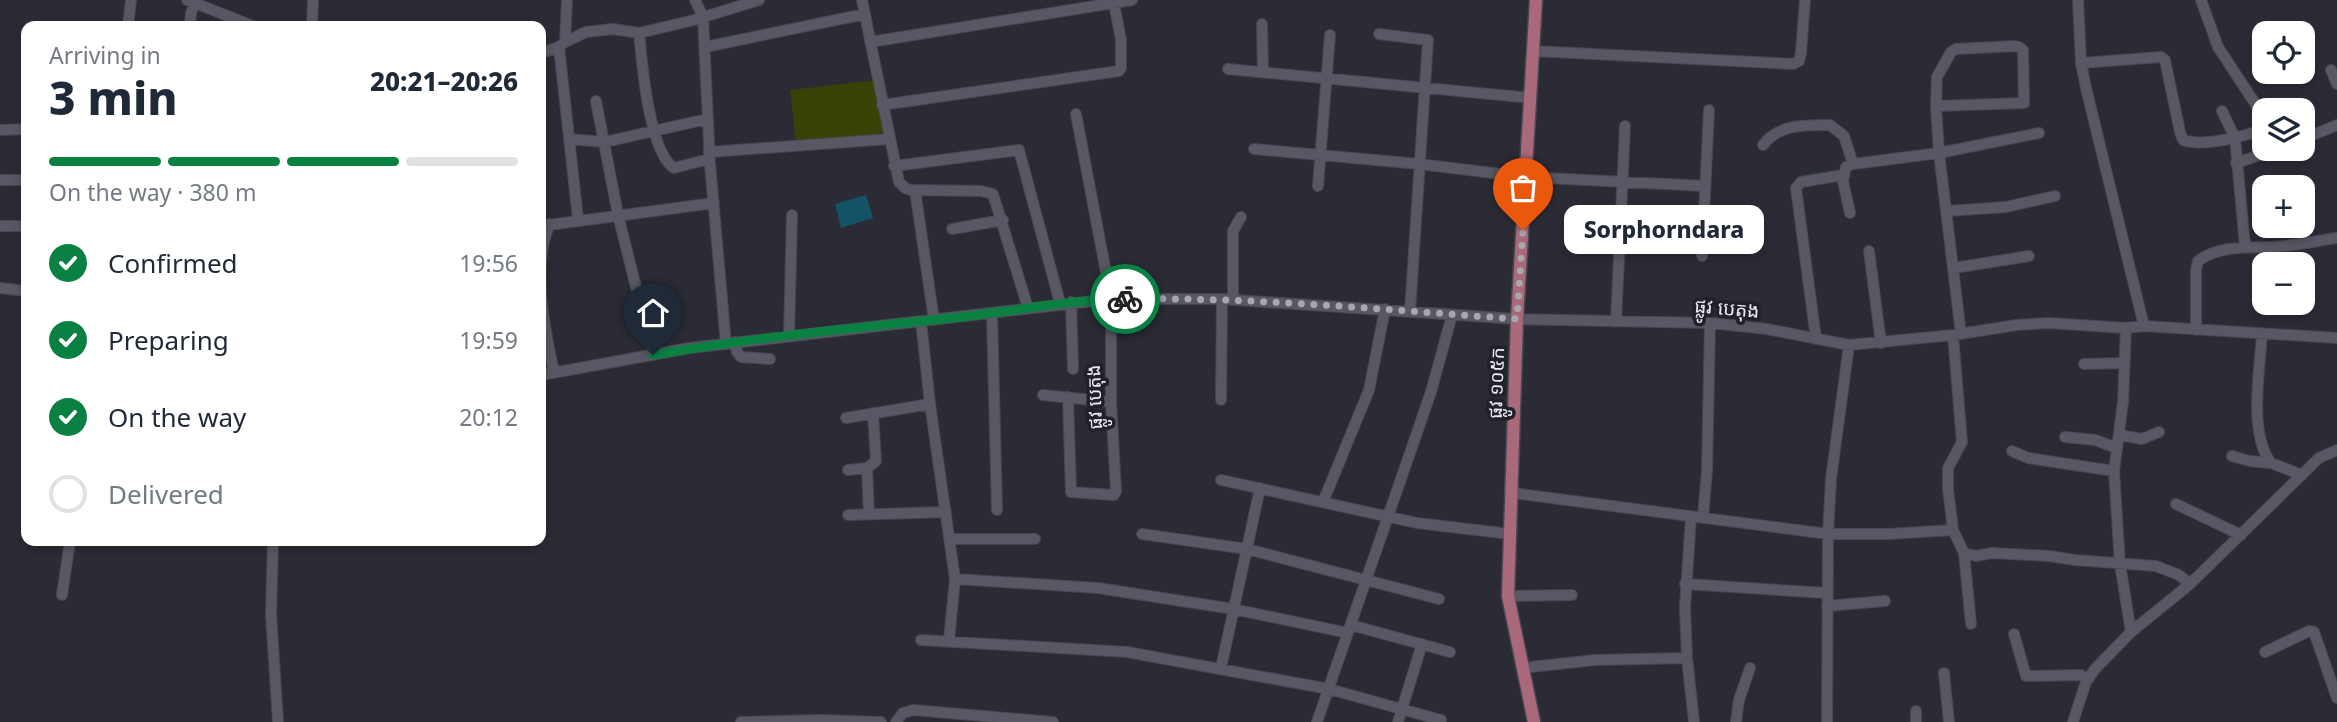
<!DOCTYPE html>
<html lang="en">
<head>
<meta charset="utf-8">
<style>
  body { margin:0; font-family:"Noto Sans","Noto Sans Khmer",sans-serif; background:#f2f2f3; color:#1f2937; height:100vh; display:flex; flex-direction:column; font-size:26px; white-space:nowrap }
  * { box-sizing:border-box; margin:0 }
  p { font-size:23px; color:#747a83 }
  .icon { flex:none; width:38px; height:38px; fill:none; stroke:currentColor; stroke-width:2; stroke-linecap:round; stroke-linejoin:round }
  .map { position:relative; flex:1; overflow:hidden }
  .details { position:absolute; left:21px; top:21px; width:525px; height:525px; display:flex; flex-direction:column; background:#fff; border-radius:14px; box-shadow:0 4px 10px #0003 }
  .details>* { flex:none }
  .buttons { position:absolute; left:2252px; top:21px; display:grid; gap:14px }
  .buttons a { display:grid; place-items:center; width:63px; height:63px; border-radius:14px; background:#fff; box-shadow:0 4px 10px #0003; font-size:35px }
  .pin { position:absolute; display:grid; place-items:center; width:60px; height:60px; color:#fff; margin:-72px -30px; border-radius:50% 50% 50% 0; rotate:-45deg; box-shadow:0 0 7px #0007 }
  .pin .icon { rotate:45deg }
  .courier { position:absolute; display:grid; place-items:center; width:70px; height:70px; margin:-35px; border:5px solid #0b8043; border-radius:50%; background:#fff; color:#222; box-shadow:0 2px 9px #0007 }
  .bubble { position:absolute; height:49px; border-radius:14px; background:#fff; box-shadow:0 4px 10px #0003; font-size:23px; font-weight:800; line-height:49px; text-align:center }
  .headline em { font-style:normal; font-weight:800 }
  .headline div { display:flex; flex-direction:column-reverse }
  .headline { display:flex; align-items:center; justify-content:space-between; height:119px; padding:0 28px }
  h1 { font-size:46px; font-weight:800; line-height:52px }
  .bar { display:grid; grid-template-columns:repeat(4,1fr); gap:10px 7px; align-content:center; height:84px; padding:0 28px }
  .bar i { height:9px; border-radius:5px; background:#e0e1e3 }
  .bar .on { background:#0b8043 }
  .bar p { grid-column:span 4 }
  ol { padding:0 28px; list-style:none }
  li { display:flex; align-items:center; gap:21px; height:77px }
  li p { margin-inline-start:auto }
  li .icon { padding:7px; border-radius:50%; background:#0b8043; color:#fff; stroke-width:4 }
  li:last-child { color:#747a83 }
  li i { width:38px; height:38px; border:4px solid #e0e1e3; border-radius:50% }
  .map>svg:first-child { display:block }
  .green { fill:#3a4105 }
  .water { fill:#125466 }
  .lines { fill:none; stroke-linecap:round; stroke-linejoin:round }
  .minor-casing { stroke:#47484f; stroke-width:12 }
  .major-casing { stroke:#47484f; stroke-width:15 }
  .minor { stroke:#575863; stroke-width:10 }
  .major { stroke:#aa687b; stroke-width:12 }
  .done { stroke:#a7a8af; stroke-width:7; stroke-dasharray:0 12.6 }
  .route { stroke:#0b8043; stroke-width:9 }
  .labels { text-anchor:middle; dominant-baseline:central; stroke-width:7; stroke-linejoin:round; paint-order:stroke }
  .street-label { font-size:19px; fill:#ebebf1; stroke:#20212a }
</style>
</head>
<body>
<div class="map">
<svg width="2337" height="722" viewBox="0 0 2337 722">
  <rect width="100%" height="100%" fill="#2a2b34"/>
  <path class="green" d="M877 80 883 133 796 143 790 90Z"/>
  <path class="water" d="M866 195 873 218 841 228 835 204Z"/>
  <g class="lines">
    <defs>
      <path id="minor" d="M187 0 253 26
        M695 0 703 17 710 164 726 344
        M862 0 899 182 905 188 910 190 981 191 993 194 1028 308
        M2078 0 2081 63 2086 88 2144 326
        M2201 0 2218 47 2264 117
        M1262 24 1263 71
        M128 26 131 0
        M190 26 191 13 195 3
        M312 26 313 0
        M639 33C642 63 649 152 674 168L709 159
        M1379 34 1428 40 1410 311
        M565 42 567 0
        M870 42 1132 0
        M559 47 578 219
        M705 47 865 14
        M1533 51 1793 64 1799 61 1801 53 1805 0
        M541 53 559 47 565 42 586 32 613 29 639 33 694 20 759 0
        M2081 63 2161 57 2165 60 2180 132 2183 140C2202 147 2246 137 2264 128
        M1228 69 1531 98
        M2331 70 2337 84
        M596 101 618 215 653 355
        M882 105 1119 71 1121 68V40L1114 3
        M1936 106 2024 103 2023 50 2019 47 2014 46 1956 49 1951 52 1937 77 1936 106 1939 153 1961 334
        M2222 111 2235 138 2245 246
        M0 130 26 129
        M569 139 605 142 707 119
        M2303 139 2337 125
        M1763 145C1779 124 1805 125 1830 125L1844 136 1853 164
        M1254 149 1419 164 1526 177 1705 186
        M709 152 889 139
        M2236 163 2278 149
        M894 166 1019 150 1060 303
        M0 180H26
        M1318 186 1330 35
        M915 190 934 320
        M1947 211 2006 207 2055 196
        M1850 213 1843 181 1846 167 1853 164 1939 153 2039 133
        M550 224C531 265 545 330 554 373
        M0 226H26
        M541 226 714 203
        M952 229 1003 220
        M1869 251 1881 343
        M1702 256 1709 110
        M1954 268 2029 256
        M0 288 26 291
        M1233 299V231L1241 217
        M1071 302 1073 369
        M992 314 997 510
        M921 321 930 404 955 579 949 640
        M1616 322 1625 126
        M2126 328 2123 402 2114 471 2120 564 2131 632
        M2196 330V270L2198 261C2220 245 2246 248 2272 247 2293 246 2316 241 2337 238
        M2262 334C2260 369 2248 433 2271 463L2302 475
        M1953 335 1962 442 1948 468V489L1953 530 1964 553 1971 624
        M789 336 792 215
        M1816 339 1796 188 1801 182 1843 175
        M735 342 737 352 741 357 770 359
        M2084 364 2124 363
        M541 375 690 348 1111 299H1222L1517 319 1710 323 1767 329 1849 345 1953 335 2017 325 2049 323 2126 328 2144 326 2337 338
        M1043 395 1111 402
        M1068 397 1071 492 1114 495 1116 491 1111 402V299L1076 114
        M1221 400 1222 299
        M846 418 930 404
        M2119 435 2142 439 2159 432
        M2065 437 2095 440 2117 448
        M2012 451 2028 458 2114 471
        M2232 456 2250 461 2271 463
        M867 468 869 514
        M848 470 867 468 876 461 873 413
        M1221 480 1417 523 1510 534
        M1512 493 1828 534H1889L1953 530
        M1323 502 1369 390 1385 309
        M2176 504 2241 535
        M848 515 946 512
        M1691 516 1685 607 1687 658 1694 722
        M1703 517 1707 471 1710 323
        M1142 534 1247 549 1439 599
        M949 539H1035
        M273 541 271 614 278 722
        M1964 553 1976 556 1992 553 2049 556 2075 560 2156 566 2179 575 2190 584
        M955 579 1098 588 1233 609 1348 633
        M1685 584 1827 593
        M62 595 70 541
        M1508 596 1572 595
        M1827 606 1885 601
        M1351 625 1450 652
        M2014 634 2026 676 2081 675 2088 679
        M921 640 1127 652 1329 689 1441 720
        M2265 652 2309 631 2314 632 2337 698
        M1221 668 1260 488
        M1522 668 1595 660 1687 658
        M1944 673 1949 722
        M741 722 820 720 881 722
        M896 722 903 713 913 710 1053 722
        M1317 722 1431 392 1452 315
        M1398 722 1422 644
        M1736 722 1739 700 1750 668
        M1827 722 1828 534 1831 479 1849 345
        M1916 722V711
        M2073 722 2086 682 2095 669 2131 632 2190 584 2319 458 2337 450"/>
      <path id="major" d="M1534 722 1508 596 1517 319 1536 0"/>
    </defs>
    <use href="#minor" class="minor-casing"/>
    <use href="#major" class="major-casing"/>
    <use href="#minor" class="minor"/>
    <use href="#major" class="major"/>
  </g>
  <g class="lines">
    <path class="done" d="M1125 299C1256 297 1386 310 1517 319L1523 230"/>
    <path class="route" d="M653 355C755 337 858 328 961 317 1015 311 1070 300 1125 299"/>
  </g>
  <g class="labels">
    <g class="street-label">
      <text transform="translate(1727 308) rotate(5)">ផ្លូវ បេតុង</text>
      <text transform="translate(1496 383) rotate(-88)">ផ្លូវ ១០៥ក</text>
      <text transform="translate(1094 397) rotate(-92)">ផ្លូវ បេតុង</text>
    </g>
  </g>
</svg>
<div class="buttons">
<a><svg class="icon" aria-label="locate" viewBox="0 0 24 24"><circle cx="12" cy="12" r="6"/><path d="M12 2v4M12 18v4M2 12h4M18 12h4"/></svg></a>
<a><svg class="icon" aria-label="layers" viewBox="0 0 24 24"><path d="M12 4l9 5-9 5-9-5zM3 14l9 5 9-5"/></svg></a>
<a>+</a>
<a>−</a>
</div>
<div class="pin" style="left:1523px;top:230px;background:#ea580c"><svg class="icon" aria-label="bag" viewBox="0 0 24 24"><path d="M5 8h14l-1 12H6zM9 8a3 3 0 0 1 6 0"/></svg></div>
<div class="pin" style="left:653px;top:355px;background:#1f2937"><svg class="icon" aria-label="home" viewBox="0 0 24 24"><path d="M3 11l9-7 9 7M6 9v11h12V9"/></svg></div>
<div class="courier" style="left:1125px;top:299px"><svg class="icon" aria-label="bike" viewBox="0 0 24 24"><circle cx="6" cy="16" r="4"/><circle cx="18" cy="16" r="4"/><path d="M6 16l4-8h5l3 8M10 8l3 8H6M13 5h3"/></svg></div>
<div class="bubble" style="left:1564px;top:205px;width:200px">Sorphorndara</div>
<section class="details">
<div class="headline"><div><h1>3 min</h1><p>Arriving in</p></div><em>20:21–20:26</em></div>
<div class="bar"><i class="on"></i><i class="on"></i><i class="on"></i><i></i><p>On the way · 380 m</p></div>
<ol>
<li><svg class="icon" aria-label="check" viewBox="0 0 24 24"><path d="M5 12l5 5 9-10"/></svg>Confirmed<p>19:56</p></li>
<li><svg class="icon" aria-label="check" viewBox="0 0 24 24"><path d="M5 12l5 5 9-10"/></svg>Preparing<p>19:59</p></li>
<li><svg class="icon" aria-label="check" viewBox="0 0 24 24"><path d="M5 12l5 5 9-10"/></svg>On the way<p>20:12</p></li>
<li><i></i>Delivered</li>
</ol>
</section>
</div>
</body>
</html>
